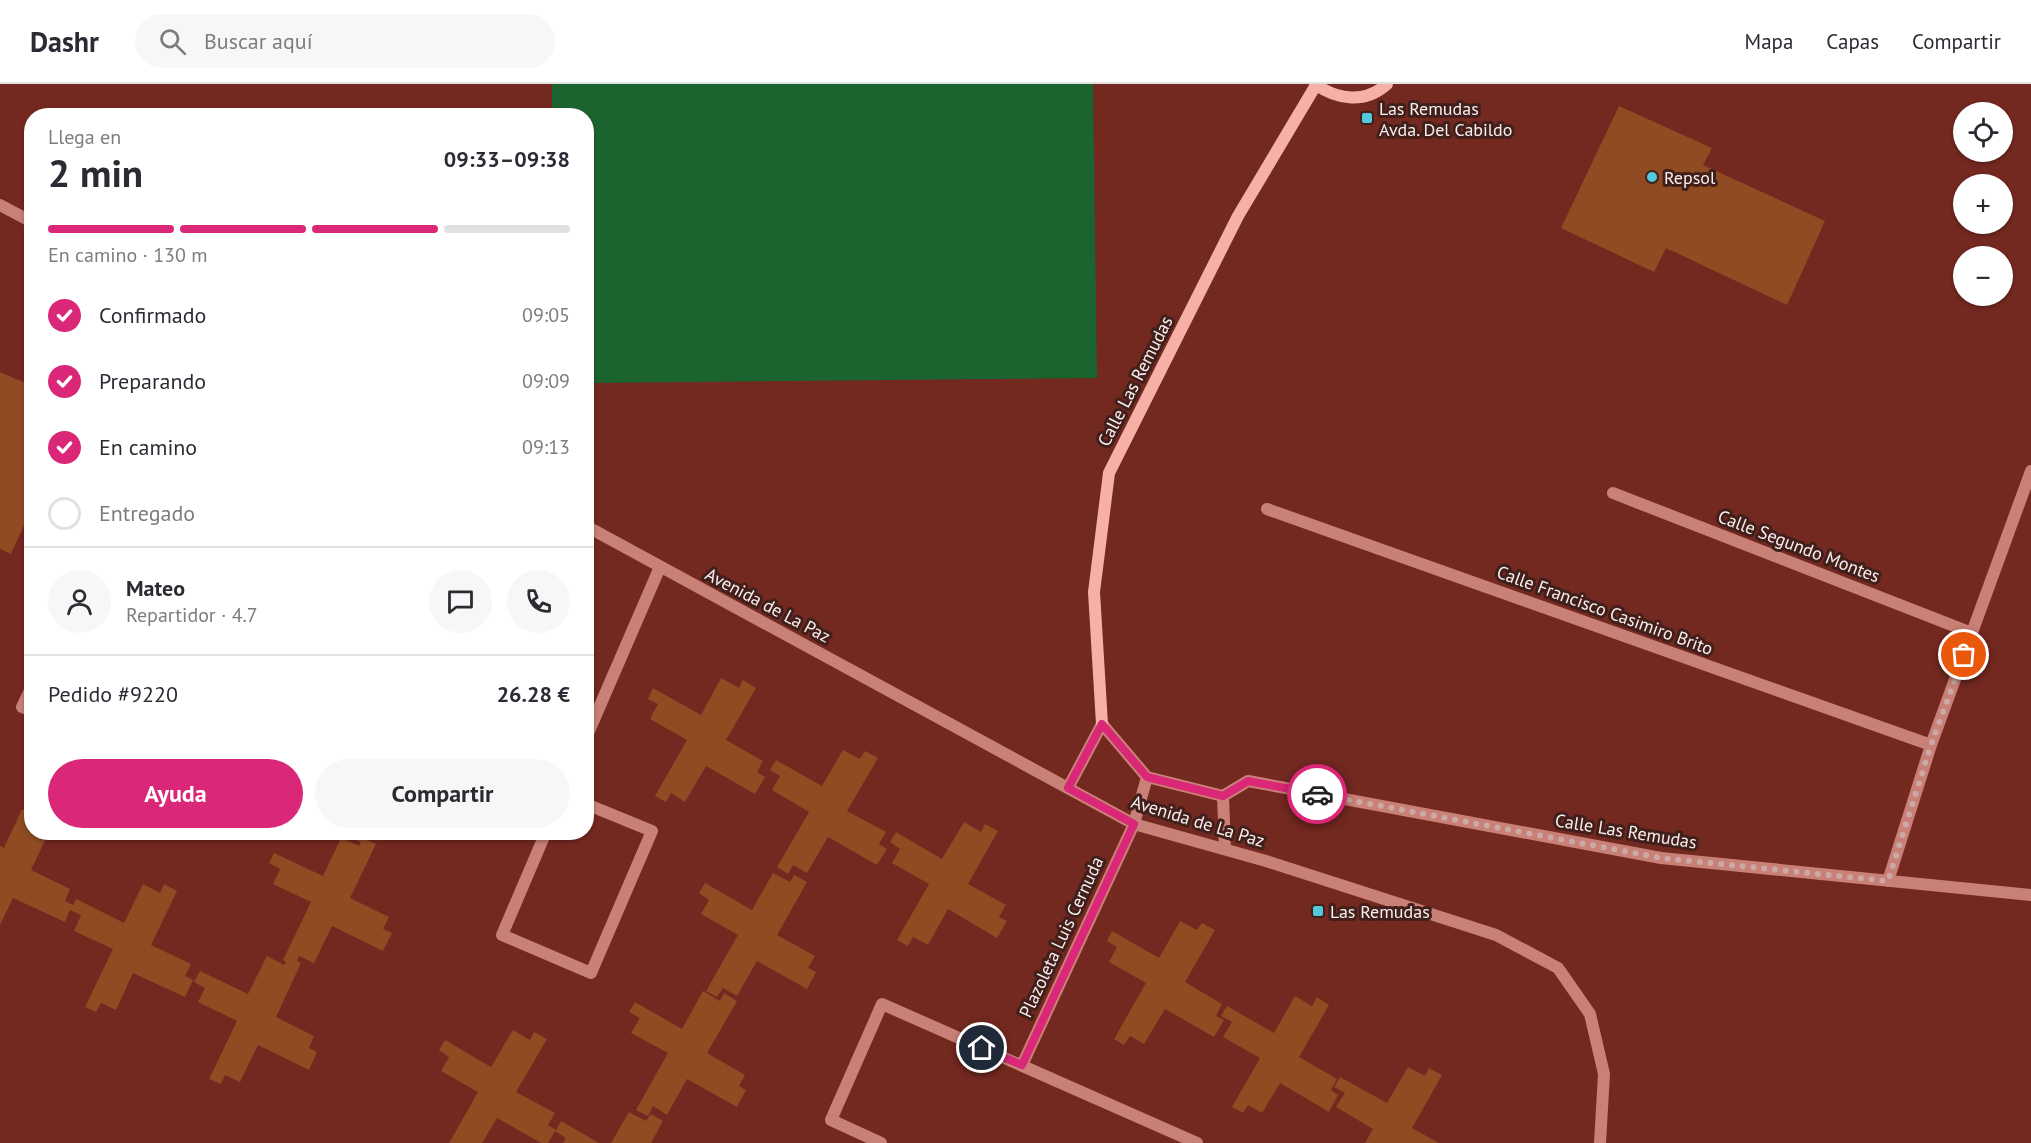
<!DOCTYPE html>
<html lang="es">
<head>
<meta charset="utf-8">
<style>
  body { margin:0; font-family:"PT Sans",sans-serif; background:#f7f7f7; color:#2b2b33; height:100vh; display:flex; flex-direction:column; font-size:22px; white-space:nowrap }
  * { box-sizing:border-box; margin:0 }
  p { font-size:20px; color:#7c7c81 }
  .icon { flex:none; width:33px; height:33px; fill:none; stroke:currentColor; stroke-width:2; stroke-linecap:round; stroke-linejoin:round }
  .map { position:relative; flex:1; overflow:hidden }
  .panel { position:absolute; left:24px; top:24px; width:570px; height:732px; display:flex; flex-direction:column; background:#fff; border-radius:24px; box-shadow:0 2px 4px #0004 }
  .panel>* { flex:none }
  .tools { position:absolute; left:1953px; top:18px; display:grid; gap:12px }
  .tools a { display:grid; place-items:center; width:60px; height:60px; border-radius:50%; background:#fff; box-shadow:0 2px 4px #0004; font-size:30px }
  .pin { position:absolute; display:grid; place-items:center; width:51px; height:51px; color:#fff; margin:-26px; border:3px solid #fff; border-radius:50%; box-shadow:0 2px 6px #0007 }
  .courier { position:absolute; display:grid; place-items:center; width:60px; height:60px; margin:-30px; border:4px solid #db2777; border-radius:50%; background:#fff; color:#222; box-shadow:0 2px 8px #0007 }
  .summary em { font-style:normal; font-weight:800 }
  .summary div { display:flex; flex-direction:column-reverse }
  .summary { display:flex; align-items:center; justify-content:space-between; height:102px; padding:0 24px }
  h1 { font-size:39px; font-weight:800; line-height:45px }
  .bar { display:grid; grid-template-columns:repeat(4,1fr); gap:9px 6px; align-content:center; height:72px; padding:0 24px }
  .bar i { height:8px; border-radius:4px; background:#e1e1e2 }
  .bar .active { background:#db2777 }
  .bar p { grid-column:span 4 }
  .line { display:flex; align-items:center; gap:15px; padding:0 24px; border-top:2px solid #e1e1e2 }
  .line div { flex:1 }
  .round { display:grid; place-items:center; flex:none; width:63px; height:63px; border-radius:32px; background:#f7f7f7 }
  ol { padding:0 24px; list-style:none }
  li { display:flex; align-items:center; gap:18px; height:66px }
  li p { margin-inline-start:auto }
  li .icon { padding:6px; border-radius:50%; background:#db2777; color:#fff; stroke-width:4 }
  li:last-child { color:#7c7c81 }
  li i { width:33px; height:33px; border:3px solid #e1e1e2; border-radius:50% }
  .cta { display:flex; gap:12px; margin-top:auto; padding:12px 24px }
  .cta a { flex:1; height:69px; border-radius:36px; background:#db2777; color:#fff; font-size:24px; font-weight:800; line-height:69px; text-align:center }
  .cta a+a { background:#f7f7f7; color:#2b2b33 }
  header { display:flex; align-items:center; gap:36px; box-sizing:border-box; height:84px; padding:0 30px; background:#fff; border-bottom:2px solid #e1e1e2 }
  header strong { font-size:28px }
  nav { display:flex; gap:33px; margin-inline-start:auto; font-size:21px }
  .search { width:420px; height:54px; background:#f7f7f7; display:flex; align-items:center; gap:15px; box-sizing:border-box; padding:0 21px; border-radius:33px; color:#7c7c81; font-size:22px }
  .map>svg:first-child { display:block }
  .green { fill:#1b642f }
  .building { fill:#904b23 }
  .lines { fill:none; stroke-linecap:round; stroke-linejoin:round }
  .street { stroke:#c98076; stroke-width:12 }
  .secondary { stroke:#f6b0a5; stroke-width:12 }
  .done { stroke:#caa9a6; stroke-width:6; stroke-dasharray:0 10.8 }
  .route { stroke:#db2777; stroke-width:8 }
  .poi-dot { fill:#53cadc; stroke:#411f1b; stroke-width:2 }
  .labels { text-anchor:middle; dominant-baseline:central; stroke-width:6; stroke-linejoin:round; paint-order:stroke }
  .poi-label { font-size:18px; fill:#f9efee; stroke:#411f1b; text-anchor:start }
  .street-label { font-size:18px; fill:#f9efee; stroke:#411f1b }
</style>
</head>
<body>
<header>
<strong>Dashr</strong>
<div class="search"><svg class="icon" aria-label="search" viewBox="0 0 24 24"><circle cx="10" cy="10" r="6"/><path d="M15 15l6 6"/></svg>Buscar aquí</div>
<nav><a>Mapa</a><a>Capas</a><a>Compartir</a></nav>
</header>
<div class="map">
<svg width="2031" height="1059" viewBox="0 0 2031 1059">
  <rect width="100%" height="100%" fill="#732820"/>
  <path class="green" d="M552 0H1093L1097 294 587 299 586 32 552 31Z"/>
  <path class="building" d="M1619 22 1712 64 1703 81 1825 137 1787 221 1666 164 1654 188 1561 144Z
    M0 288 32 302V424L11 470 0 465Z
    M721 594 739 604 743 596 756 604 726 656 763 677 757 688 765 693 755 710 706 682 685 718 671 709 666 718 655 712 687 656 650 635 658 620 648 615 653 604 701 631Z
    M843 666 860 675 865 667 878 674 847 727 886 748 879 760 887 765 877 781 828 753 807 789 793 781 788 790 777 783 809 728 772 706 780 692 770 686 776 676 822 702Z
    M22 725 32 730V748H49L31 786 70 805 65 817 73 821 76 815 124 839 143 800 160 809 164 800 177 807 151 861 191 880 185 892 193 896 185 913 133 889 116 926 101 919 96 928 85 923 113 865 74 847 81 831 70 826 65 838 13 814 0 841V762L4 764Z
    M964 738 981 748 985 740 998 747 968 800 1006 821 999 833 1007 837 997 854 948 825 928 861 913 853 908 862 897 856 929 800 892 779 900 765 890 758 896 748 942 775Z
    M354 748H386L382 757 368 750 365 755 376 760 350 814 389 833 383 845 392 849 383 867 332 842 314 879 299 872 297 877 301 879 276 933 314 952 309 964 317 968 309 986 258 961 240 998 225 991 221 1000 209 995 237 937 198 918 205 904 194 898 200 887 248 910 267 872 284 881 286 878 283 876 311 818 273 800 280 785 269 779 274 769 323 792 341 754 359 762 361 758 351 754Z
    M773 789 790 798 794 791 807 798 777 851 815 872 808 884 816 888 807 905 757 877 737 912 723 904 717 913 706 907 738 851 701 830 709 816 699 809 705 799 752 826Z
    M1180 837 1197 846 1202 839 1215 846 1185 898 1222 920 1216 932 1224 936 1214 953 1165 925 1144 960 1130 952 1124 961 1114 955 1146 899 1109 878 1117 863 1107 857 1112 847 1159 874Z
    M703 907 720 917 724 909 737 917 707 969 745 991 739 1002 746 1006 737 1023 687 995 667 1031 653 1022 648 1032 636 1026 668 969 631 949 640 934 629 928 635 918 682 945Z
    M1295 912 1312 922 1317 913 1329 921 1299 973 1337 995 1331 1006 1338 1011 1329 1028 1280 999 1262 1029 1248 1021 1243 1029 1232 1023 1260 974 1223 953 1232 938 1221 932 1227 922 1274 949Z
    M513 946 530 956 534 948 547 955 516 1008 555 1029 548 1041 556 1046 561 1037 599 1059H563L566 1054 555 1047 548 1059H541L497 1034 482 1059H449L478 1008 441 987 449 973 439 966 445 956 491 983Z
    M1408 983 1425 992 1429 984 1442 991 1412 1044 1439 1059H1365L1373 1045 1336 1023 1345 1009 1334 1003 1340 993 1387 1019Z
    M629 1028 646 1037 651 1030 663 1037 651 1059H611Z"/>
  <g class="lines">
    <path class="street" d="M0 121 32 138
      M1613 409 1972 549
      M1267 425 1931 661
      M586 442 1134 740 1266 777 1496 851 1558 884 1590 930 1604 990 1600 1059
      M32 602 22 623 32 627
      M586 654 660 483
      M1068 704 1102 640 1147 693 1223 712
      M546 748 502 851 591 889 652 747 586 720
      M1225 765 1223 712 1248 697 1661 774 2031 811
      M1888 797 1931 661 2031 387
      M1022 981 1134 740 1147 693
      M881 1059 831 1036 882 920 1197 1059"/>
    <path class="secondary" d="M1315 0C1337 16 1365 20 1387 0
      M1102 640 1094 508 1109 389 1238 132 1316 1"/>
  </g>
  <g class="lines">
    <path class="done" d="M1317 710 1661 774 1888 797 1931 661 1964 571"/>
    <path class="route" d="M982 964 1022 981 1134 740 1068 704 1102 640 1147 693 1223 712 1248 697 1317 710"/>
  </g>
  <g class="poi-dot">
    <rect x="1361" y="28" width="12" height="12" rx="3"/>
    <circle cx="1652" cy="93" r="6"/>
    <rect x="1312" y="821" width="12" height="12" rx="3"/>
  </g>
  <g class="labels">
    <g class="poi-label">
      <text x="1379" y="24">Las Remudas<tspan x="1379" dy="21">Avda. Del Cabildo</tspan></text>
      <text x="1664" y="93">Repsol</text>
      <text x="1330" y="827">Las Remudas</text>
    </g>
    <g class="street-label">
      <text transform="translate(1135 297) rotate(-63)">Calle Las Remudas</text>
      <text transform="translate(1799 462) rotate(21)">Calle Segundo Montes</text>
      <text transform="translate(768 521) rotate(28)">Avenida de La Paz</text>
      <text transform="translate(1605 526) rotate(20)">Calle Francisco Casimiro Brito</text>
      <text transform="translate(1198 737) rotate(17)">Avenida de La Paz</text>
      <text transform="translate(1626 747) rotate(9)">Calle Las Remudas</text>
      <text transform="translate(1061 853) rotate(-65)">Plazoleta Luis Cernuda</text>
    </g>
  </g>
</svg>
<div class="tools">
<a><svg class="icon" aria-label="locate" viewBox="0 0 24 24"><circle cx="12" cy="12" r="6"/><path d="M12 2v4M12 18v4M2 12h4M18 12h4"/></svg></a>
<a>+</a>
<a>−</a>
</div>
<div class="pin" style="left:1964px;top:571px;background:#ea580c"><svg class="icon" aria-label="bag" viewBox="0 0 24 24"><path d="M5 8h14l-1 12H6zM9 8a3 3 0 0 1 6 0"/></svg></div>
<div class="pin" style="left:982px;top:964px;background:#1f2937"><svg class="icon" aria-label="home" viewBox="0 0 24 24"><path d="M3 11l9-7 9 7M6 9v11h12V9"/></svg></div>
<div class="courier" style="left:1317px;top:710px"><svg class="icon" aria-label="car" viewBox="0 0 24 24"><path d="M5 17H2v-5l4-1 3-4h7l3 4 3 1v5h-3M9 17h6M6 11h13"/><circle cx="7" cy="17" r="2"/><circle cx="17" cy="17" r="2"/></svg></div>
<section class="panel">
<div class="summary"><div><h1>2 min</h1><p>Llega en</p></div><em>09:33–09:38</em></div>
<div class="bar"><i class="active"></i><i class="active"></i><i class="active"></i><i></i><p>En camino · 130 m</p></div>
<ol>
<li><svg class="icon" aria-label="check" viewBox="0 0 24 24"><path d="M5 12l5 5 9-10"/></svg>Confirmado<p>09:05</p></li>
<li><svg class="icon" aria-label="check" viewBox="0 0 24 24"><path d="M5 12l5 5 9-10"/></svg>Preparando<p>09:09</p></li>
<li><svg class="icon" aria-label="check" viewBox="0 0 24 24"><path d="M5 12l5 5 9-10"/></svg>En camino<p>09:13</p></li>
<li><i></i>Entregado</li>
</ol>
<div class="line" style="height:108px"><a class="round"><svg class="icon" aria-label="person" viewBox="0 0 24 24"><circle cx="12" cy="8" r="4"/><path d="M4 21q1-7 8-7t8 7"/></svg></a><div><b>Mateo</b><p>Repartidor · 4.7</p></div><a class="round"><svg class="icon" aria-label="chat" viewBox="0 0 24 24"><path d="M4 5h16v11H9l-5 4z"/></svg></a><a class="round"><svg class="icon" aria-label="phone" viewBox="0 0 24 24"><path d="M5 4h4l2 5-3 2q2 4 5 5l2-3 5 2v4C11 20 4 13 5 4z"/></svg></a></div>
<div class="line" style="height:78px"><div>Pedido #9220</div><b>26.28 €</b></div>
<div class="cta"><a>Ayuda</a><a>Compartir</a></div>
</section>
</div>
</body>
</html>
